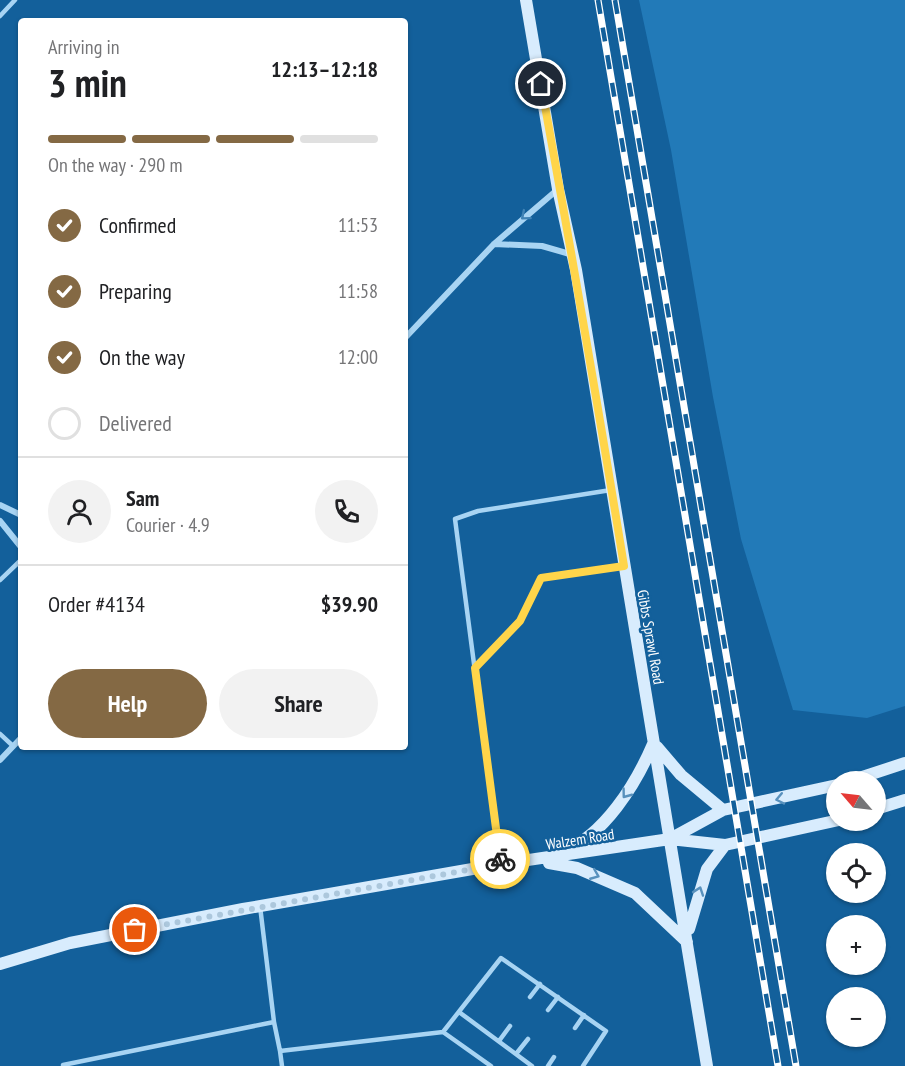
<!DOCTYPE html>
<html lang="en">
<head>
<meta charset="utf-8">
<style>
  body { margin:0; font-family:"PT Sans Narrow",sans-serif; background:#f2f2f2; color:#202124; height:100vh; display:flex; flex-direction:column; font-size:22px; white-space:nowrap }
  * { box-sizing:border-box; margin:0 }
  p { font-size:20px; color:#757577 }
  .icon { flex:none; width:33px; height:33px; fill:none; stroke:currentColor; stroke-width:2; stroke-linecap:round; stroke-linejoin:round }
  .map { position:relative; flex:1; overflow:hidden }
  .drawer { position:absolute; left:18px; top:18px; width:390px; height:732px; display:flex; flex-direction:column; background:#fff; border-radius:6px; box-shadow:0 2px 4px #0004 }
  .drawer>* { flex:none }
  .needle { width:39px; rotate:298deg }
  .tools { position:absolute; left:826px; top:771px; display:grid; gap:12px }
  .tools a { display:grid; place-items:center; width:60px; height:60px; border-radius:50%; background:#fff; box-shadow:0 2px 4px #0004; font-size:30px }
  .pin { position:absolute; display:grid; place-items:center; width:51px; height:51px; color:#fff; margin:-26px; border:3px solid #fff; border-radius:50%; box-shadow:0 2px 6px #0007 }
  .courier { position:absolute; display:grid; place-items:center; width:60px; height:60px; margin:-30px; border:4px solid #ffd54a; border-radius:50%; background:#fff; color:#222; box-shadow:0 2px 8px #0007 }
  .head em { font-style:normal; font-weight:700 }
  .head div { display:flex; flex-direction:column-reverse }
  .head { display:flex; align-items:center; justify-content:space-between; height:102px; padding:0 30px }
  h1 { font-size:39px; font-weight:700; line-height:45px }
  .bar { display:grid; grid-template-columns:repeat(4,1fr); gap:9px 6px; align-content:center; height:72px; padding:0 30px }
  .bar i { height:8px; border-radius:4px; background:#e0e0e0 }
  .bar .active { background:#846944 }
  .bar p { grid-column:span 4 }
  .line { display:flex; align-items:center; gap:15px; padding:0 30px; border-top:2px solid #e0e0e0 }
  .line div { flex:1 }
  .round { display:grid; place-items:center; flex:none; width:63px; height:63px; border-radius:32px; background:#f2f2f2 }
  ol { padding:0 30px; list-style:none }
  li { display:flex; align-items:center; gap:18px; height:66px }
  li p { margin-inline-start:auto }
  li .icon { padding:6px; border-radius:50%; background:#846944; color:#fff; stroke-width:4 }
  li:last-child { color:#757577 }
  li i { width:33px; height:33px; border:3px solid #e0e0e0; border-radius:50% }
  .button { display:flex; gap:12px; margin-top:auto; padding:12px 30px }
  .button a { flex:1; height:69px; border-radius:36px; background:#846944; color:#fff; font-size:24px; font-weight:700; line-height:69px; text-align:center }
  .button a+a { background:#f2f2f2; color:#202124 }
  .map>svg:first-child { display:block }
  .green { fill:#227ab8 }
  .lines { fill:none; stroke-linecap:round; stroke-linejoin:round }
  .service { stroke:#a8d4f3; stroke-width:4.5 }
  .minor { stroke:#a8d4f3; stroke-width:6 }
  .secondary { stroke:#d8ecfd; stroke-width:12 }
  .rail-casing { stroke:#fff; stroke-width:7 }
  .rail { stroke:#13609b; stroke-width:4.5; stroke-dasharray:14; stroke-linecap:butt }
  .oneway { stroke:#4083b5 }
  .oneway2 { stroke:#5891bd }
  .done { stroke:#acc7dc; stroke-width:6; stroke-dasharray:0 10.8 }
  .route { stroke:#ffd54a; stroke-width:8 }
  .labels { text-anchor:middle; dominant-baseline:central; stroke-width:5; stroke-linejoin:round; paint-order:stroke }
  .street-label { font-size:15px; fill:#fff; stroke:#13609b }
</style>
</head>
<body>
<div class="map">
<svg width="905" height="1066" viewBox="0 0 905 1066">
  <rect width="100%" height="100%" fill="#13609b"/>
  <path class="green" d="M639 0H905V706L867 718 793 710 741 539 713 397 671 150Z"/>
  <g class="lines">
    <path class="service" d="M0 16 15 0
      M0 580 21 560
      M475 668 520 621 541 578 623 566
      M0 734 13 746
      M500 862 455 519 478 511 611 490
      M260 906 274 1022 280 1051 443 1032 491 1066
      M530 997 540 984
      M548 1010 558 997
      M459 1012 532 1066
      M575 1028 584 1015
      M443 1032 501 958 606 1031 583 1066
      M499 1041 510 1026
      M280 1051 282 1066
      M516 1054 528 1039
      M63 1065 274 1022
      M548 1066 554 1057"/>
    <path class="minor" d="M494 244 542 246 573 255
      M405 338 494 244 557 190
      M0 505 21 515
      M0 521 21 547
      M0 760 21 738"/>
    <path class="secondary" d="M526 0 558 189 576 270 707 1066
      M657 747 681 775 723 810
      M847 782 905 763
      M876 809 905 800
      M670 839 723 810 837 785
      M562 852C604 836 636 784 653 744
      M549 863 577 868 635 893 687 942
      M689 929 707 869 725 845
      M0 964 70 943 243 909 501 864 670 839 725 845 839 820"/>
    <defs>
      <path id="rail" d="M598 0 778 1066
        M615 0 796 1066"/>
    </defs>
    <use href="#rail" class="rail-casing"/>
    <use href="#rail" class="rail"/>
  </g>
  <defs><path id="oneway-chevron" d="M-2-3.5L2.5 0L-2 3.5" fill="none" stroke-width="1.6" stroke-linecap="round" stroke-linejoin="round" transform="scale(1.5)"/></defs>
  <use class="oneway" href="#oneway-chevron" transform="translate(525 216) rotate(140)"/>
  <g class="oneway2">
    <use href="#oneway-chevron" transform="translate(626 794) rotate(127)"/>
    <use href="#oneway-chevron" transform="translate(780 799) rotate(168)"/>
    <use href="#oneway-chevron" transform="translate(595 875) rotate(22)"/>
    <use href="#oneway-chevron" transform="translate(699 891) rotate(-71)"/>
  </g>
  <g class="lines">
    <path class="done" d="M135 930 501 864 500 859"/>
    <path class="route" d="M500 859 475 668 520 621 541 578 624 566C598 405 570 244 541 84"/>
  </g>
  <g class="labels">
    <g class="street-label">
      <text transform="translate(651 637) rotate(80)">Gibbs Sprawl Road</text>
      <text transform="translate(580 839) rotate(-9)">Walzem Road</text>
    </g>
  </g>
</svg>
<div class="tools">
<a><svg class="needle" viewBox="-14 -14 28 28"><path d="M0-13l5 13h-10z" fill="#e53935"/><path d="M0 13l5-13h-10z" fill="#757577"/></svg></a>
<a><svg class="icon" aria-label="locate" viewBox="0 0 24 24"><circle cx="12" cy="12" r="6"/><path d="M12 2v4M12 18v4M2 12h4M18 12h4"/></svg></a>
<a>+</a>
<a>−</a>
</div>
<div class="pin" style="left:135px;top:930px;background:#ea580c"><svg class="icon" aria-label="bag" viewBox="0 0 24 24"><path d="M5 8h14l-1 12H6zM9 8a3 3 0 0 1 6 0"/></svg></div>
<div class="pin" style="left:541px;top:84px;background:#1f2937"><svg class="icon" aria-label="home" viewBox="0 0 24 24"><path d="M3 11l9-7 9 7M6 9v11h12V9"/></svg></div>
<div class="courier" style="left:500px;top:859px"><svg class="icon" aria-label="bike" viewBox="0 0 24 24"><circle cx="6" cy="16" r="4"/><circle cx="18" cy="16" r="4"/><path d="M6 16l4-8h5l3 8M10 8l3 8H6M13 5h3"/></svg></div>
<section class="drawer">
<div class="head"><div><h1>3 min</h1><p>Arriving in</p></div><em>12:13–12:18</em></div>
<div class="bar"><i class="active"></i><i class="active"></i><i class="active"></i><i></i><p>On the way · 290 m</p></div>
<ol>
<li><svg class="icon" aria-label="check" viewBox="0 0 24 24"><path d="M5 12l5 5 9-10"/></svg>Confirmed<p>11:53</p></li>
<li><svg class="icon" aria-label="check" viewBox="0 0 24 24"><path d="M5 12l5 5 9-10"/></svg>Preparing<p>11:58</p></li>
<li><svg class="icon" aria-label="check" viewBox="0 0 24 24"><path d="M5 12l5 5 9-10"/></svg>On the way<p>12:00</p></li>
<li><i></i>Delivered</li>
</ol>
<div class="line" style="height:108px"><a class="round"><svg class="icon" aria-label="person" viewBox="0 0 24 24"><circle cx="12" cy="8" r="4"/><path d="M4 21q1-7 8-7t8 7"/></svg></a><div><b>Sam</b><p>Courier · 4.9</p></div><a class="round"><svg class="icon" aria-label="phone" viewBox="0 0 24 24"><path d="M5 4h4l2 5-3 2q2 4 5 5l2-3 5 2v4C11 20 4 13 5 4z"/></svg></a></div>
<div class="line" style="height:78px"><div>Order #4134</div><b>$39.90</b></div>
<div class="button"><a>Help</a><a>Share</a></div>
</section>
</div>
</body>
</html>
